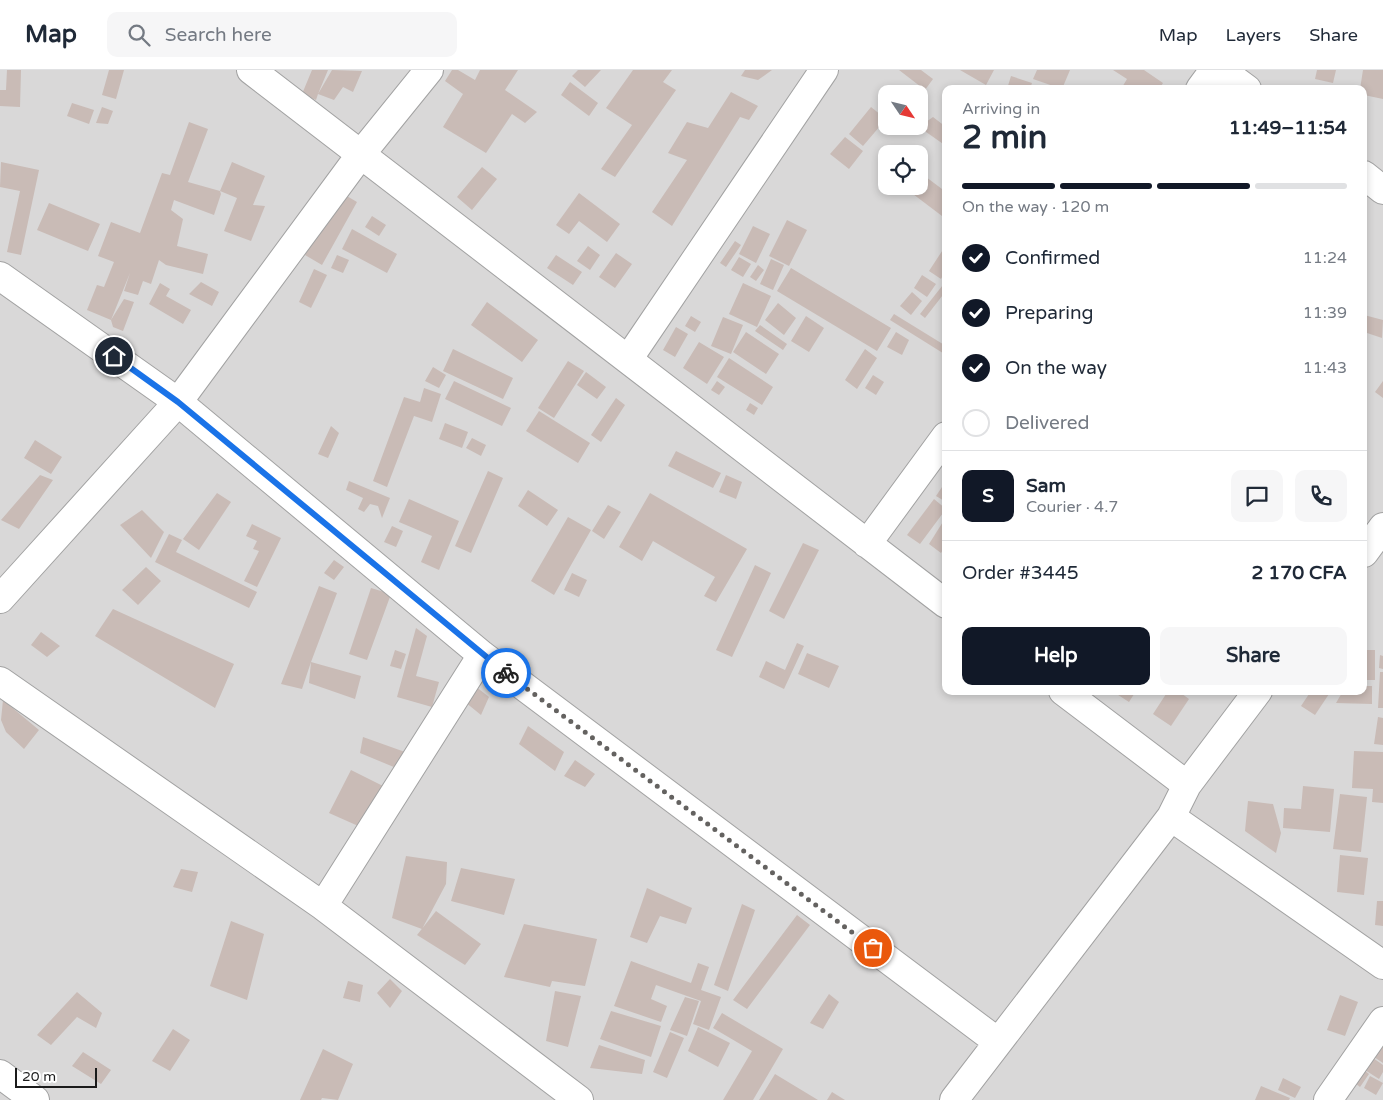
<!DOCTYPE html>
<html lang="en">
<head>
<meta charset="utf-8">
<style>
  body { margin:0; font-family:"Varela Round",sans-serif; background:#f6f6f7; color:#1f2937; height:100vh; display:flex; flex-direction:column; font-size:19px; white-space:nowrap }
  * { box-sizing:border-box; margin:0 }
  p { font-size:16px; color:#747a83 }
  .icon { flex:none; width:28px; height:28px; fill:none; stroke:currentColor; stroke-width:2; stroke-linecap:round; stroke-linejoin:round }
  .map { position:relative; flex:1; overflow:hidden }
  .details { position:absolute; left:942px; top:15px; width:425px; height:610px; display:flex; flex-direction:column; background:#fff; border-radius:10px; box-shadow:0 2px 8px #0003 }
  .details>* { flex:none }
  .needle { width:32px; rotate:125deg }
  .controls { position:absolute; left:878px; top:15px; display:grid; gap:10px }
  .controls a { display:grid; place-items:center; width:50px; height:50px; border-radius:10px; background:#fff; box-shadow:0 2px 8px #0003; font-size:25px }
  .scale { position:absolute; left:15px; bottom:12px; width:82px; box-sizing:border-box; padding-left:5px; border:2px solid #1b1b1b; border-top:0; font-size:14px; line-height:18px; white-space:nowrap; color:#1b1b1b; -webkit-text-stroke:4px #fff; paint-order:stroke }
  .pin { position:absolute; display:grid; place-items:center; width:42px; height:42px; color:#fff; margin:-21px; border:2px solid #fff; border-radius:50%; box-shadow:0 1px 5px #0007 }
  .courier { position:absolute; display:grid; place-items:center; width:50px; height:50px; margin:-25px; border:4px solid #1a73e8; border-radius:50%; background:#fff; color:#222; box-shadow:0 1px 6px #0007 }
  .overview em { font-style:normal; font-weight:700 }
  .overview div { display:flex; flex-direction:column-reverse }
  .overview { display:flex; align-items:center; justify-content:space-between; height:85px; padding:0 20px }
  h1 { font-size:32px; font-weight:700; line-height:38px }
  .bar { display:grid; grid-template-columns:repeat(4,1fr); gap:8px 5px; align-content:center; height:60px; padding:0 20px }
  .bar i { height:6px; border-radius:4px; background:#e0e1e3 }
  .bar .active { background:#111827 }
  .bar p { grid-column:span 4 }
  .line { display:flex; align-items:center; gap:12px; padding:0 20px; border-top:1px solid #e0e1e3 }
  .line div { flex:1 }
  .round { display:grid; place-items:center; flex:none; width:52px; height:52px; border-radius:10px; background:#f6f6f7 }
  ol { padding:0 20px; list-style:none }
  li { display:flex; align-items:center; gap:15px; height:55px }
  li p { margin-inline-start:auto }
  li .icon { padding:5px; border-radius:50%; background:#111827; color:#fff; stroke-width:4 }
  li:last-child { color:#747a83 }
  li i { width:28px; height:28px; border:2px solid #e0e1e3; border-radius:50% }
  .primary-button { display:flex; gap:10px; margin-top:auto; padding:10px 20px }
  .primary-button a { flex:1; height:58px; border-radius:10px; background:#111827; color:#fff; font-size:20px; font-weight:700; line-height:58px; text-align:center }
  .primary-button a+a { background:#f6f6f7; color:#1f2937 }
  header { display:flex; align-items:center; gap:30px; box-sizing:border-box; height:70px; padding:0 25px; background:#fff; border-bottom:1px solid #e0e1e3 }
  header strong { font-size:24px }
  nav { display:flex; gap:28px; margin-inline-start:auto; font-size:18px }
  .search { width:350px; height:45px; background:#f6f6f7; display:flex; align-items:center; gap:12px; box-sizing:border-box; padding:0 18px; border-radius:10px; color:#747a83; font-size:19px }
  .map>svg:first-child { display:block }
  .residential { fill:#d9d8d8; fill-rule:evenodd }
  .building { fill:#c9bbb6 }
  .lines { fill:none; stroke-linecap:round; stroke-linejoin:round }
  .minor-casing { stroke:#a2a2a2; stroke-width:30 }
  .minor { stroke:#fff; stroke-width:28 }
  .done { stroke:#646260; stroke-width:5; stroke-dasharray:0 9 }
  .route { stroke:#1a73e8; stroke-width:6 }
</style>
</head>
<body>
<header>
<strong>Map</strong>
<div class="search"><svg class="icon" aria-label="search" viewBox="0 0 24 24"><circle cx="10" cy="10" r="6"/><path d="M15 15l6 6"/></svg>Search here</div>
<nav><a>Map</a><a>Layers</a><a>Share</a></nav>
</header>
<div class="map">
<svg width="1383" height="1030" viewBox="0 0 1383 1030">
  <rect width="100%" height="100%" fill="#ede6e0"/>
  <path class="residential" d="M0 0H1383V1030H0ZM946 19H1364V621H946ZM886 24H919V56H886ZM886 84H919V116H886Z"/>
  <path class="building" d="M7 0H21L20 37 0 36V20H6Z
    M109 0H124L116 29 102 25Z
    M312 0H328L318 24 332 0 362 1 353 22 343 17 334 30 318 24 316 30 302 24Z
    M452 0H458L475 10 480 0H518L505 20 537 42 525 53 512 44 486 83 443 57 463 24 445 11Z
    M578 0H601L585 17 572 6Z
    M633 0H672L663 12 676 20 615 107 601 99 632 55 606 38Z
    M745 0H772L758 10 741 6Z
    M899 0H921L933 9 925 20Z
    M960 0H994L986 15Z
    M1037 0H1070L1062 19 1033 9Z
    M1113 0H1144L1163 13 1159 19H1121L1127 9Z
    M1317 0H1336L1333 13 1315 9Z
    M1363 0H1383V29L1364 25V19H1360Z
    M1011 6 1032 13 1030 19H1007Z
    M570 12 598 33 589 46 561 25Z
    M731 22 758 36 749 50 740 47 672 156 652 142 687 90 668 83 687 52 708 58Z
    M72 33 94 40 89 54 67 46Z
    M102 37 113 41 108 54 96 53Z
    M871 37 886 49 863 76 849 64Z
    M933 47 946 57V76L919 57Z
    M189 52 208 59 188 112 220 121 221 124 214 145 174 130 171 140 183 149 177 176 208 184 203 204 166 195 159 190 151 214 143 211 138 225 124 221 130 203 111 250 87 240 97 215 104 217 114 192 98 186 111 152 140 163 162 103 170 105Z
    M845 67 863 81 849 99 830 84Z
    M1 92 39 100 21 185 7 182 20 121 0 117Z
    M232 92 265 106 253 135 265 136 251 171 224 161 237 128 220 121Z
    M482 97 497 109 472 140 457 127Z
    M922 104 946 122V141L942 146 909 121 913 116H919V108Z
    M340 122 357 132 322 195 305 185Z
    M579 123 620 154 607 172 579 151 569 164 556 155Z
    M49 133 100 154 88 181 37 160Z
    M372 146 386 155 379 166 365 157Z
    M787 150 807 160 789 196 769 186Z
    M753 156 770 164 756 193 739 184Z
    M352 159 397 184 387 203 342 179Z
    M735 171 741 175 726 197 720 193Z
    M946 175V200L941 209 929 201Z
    M588 176 600 185 590 200 577 191Z
    M616 183 632 194 615 218 599 207Z
    M337 185 349 190 343 203 331 198Z
    M556 185 582 202 573 215 547 198Z
    M739 187 751 194 743 207 731 200Z
    M771 189 784 195 773 220 760 214Z
    M758 195 764 200 756 211 750 207Z
    M791 198 891 258 877 281 777 221Z
    M314 199 327 205 311 238 299 232Z
    M922 205 936 214 927 227 914 218Z
    M946 211V221L925 248 920 244Z
    M201 212 219 222 212 236 189 224Z
    M160 213 170 219 166 226 191 240 183 254 149 234Z
    M743 213 771 226 757 257 729 244Z
    M912 222 922 231 911 245 900 236Z
    M124 229 134 232 123 261 113 257 111 250Z
    M487 232 538 270 522 292 471 255Z
    M778 233 796 248 784 265 765 250Z
    M894 244 946 276V285L890 250Z
    M1364 245 1383 250 1382 268 1364 262Z
    M691 246 701 252 695 262 685 256Z
    M806 246 824 258 809 282 791 271Z
    M723 247 743 255 731 284 711 276Z
    M760 255 787 274 783 280 755 261Z
    M676 257 688 264 675 287 663 280Z
    M746 262 779 284 766 304 733 282Z
    M896 262 909 270 902 285 887 277Z
    M699 272 724 287 707 314 683 298Z
    M453 279 513 308 503 329 443 301Z
    M865 279 877 288 857 319 845 310Z
    M729 288 773 317 762 335 717 307Z
    M568 291 584 301 554 348 538 338Z
    M433 297 446 305 439 318 425 311Z
    M586 302 606 317 597 329 577 315Z
    M873 305 884 312 876 325 865 318Z
    M454 311 511 338 502 356 445 329Z
    M717 311 725 317 719 325 711 320Z
    M1383 311V328L1375 322Z
    M424 318 441 324 432 352 414 346 387 417 373 411 404 327 420 332Z
    M616 328 625 335 601 372 591 365Z
    M750 333 758 338 754 345 746 340Z
    M539 341 590 373 578 393 526 361Z
    M445 353 468 362 462 378 439 369Z
    M331 356 339 363 328 388 318 384Z
    M472 368 486 375 481 386 466 378Z
    M35 370 62 387 51 404 24 388Z
    M676 381 721 403 713 418 668 396Z
    M488 401 503 408 471 483 455 476Z
    M40 405 53 410 19 459 1 450Z
    M726 405 742 412 736 429 719 422Z
    M349 411 390 428 382 448 378 436 370 434 364 442 358 439 363 428 346 420Z
    M944 414 946 416V432L936 426Z
    M528 420 558 440 547 456 518 436Z
    M217 423 231 432 199 480 183 469Z
    M650 423 747 479 716 532 704 526 715 507 653 471 642 491 619 477Z
    M409 429 459 451 439 500 421 492 432 466 399 452Z
    M934 429 946 439 920 474 907 465Z
    M608 435 621 442 604 469 592 461Z
    M142 440 164 462 151 488 120 455Z
    M568 447 591 460 554 525 531 511Z
    M946 447V475L941 483 929 474Z
    M252 454 281 468 257 517 244 511 259 481 253 479 257 471 246 466Z
    M392 456 403 461 396 477 384 472Z
    M169 464 182 470 176 482 257 522 249 538 155 492Z
    M803 473 819 480 784 549 769 541Z
    M334 490 344 497 334 510 324 503Z
    M755 495 771 503 732 587 716 580Z
    M146 497 161 511 138 535 122 520Z
    M572 503 587 510 579 527 564 520Z
    M319 516 337 523 311 592 361 606 355 629 309 613 311 592 302 619 281 614Z
    M371 518 391 524 367 590 349 584Z
    M113 539 234 594 215 638 95 566Z
    M416 558 427 566 416 606 439 612 432 637 397 627Z
    M41 562 60 576 47 587 31 575Z
    M797 573 804 576 784 619 759 607 766 591 785 600Z
    M395 580 406 584 401 599 390 596Z
    M1364 580H1375V610H1364Z
    M807 583 839 596 829 618 798 604Z
    M1380 585 1383 586V599L1379 598Z
    M1380 602H1383V638H1378Z
    M475 616 489 627 481 645 465 632Z
    M1364 616H1372V634L1336 633 1343 621H1364Z
    M1112 621H1136L1129 632Z
    M1168 621H1178L1189 629 1171 656 1153 644Z
    M1311 621H1331L1315 645 1301 636Z
    M3 630 39 660 24 679 6 662 1 650Z
    M1378 647 1383 648V675L1374 674Z
    M528 656 564 682 555 701 519 674Z
    M363 667 405 682 401 700 360 683Z
    M1354 681 1383 682V733L1372 732 1373 719 1352 718Z
    M575 690 595 704 585 717 564 706Z
    M351 700 387 718 365 759 329 743Z
    M1303 716 1334 719 1330 762 1283 758 1284 738 1301 739Z
    M1340 724 1367 727 1361 782 1333 779Z
    M1248 731 1273 734 1281 763 1276 783 1245 761Z
    M1340 785 1368 788 1364 825 1337 822Z
    M406 786 447 792 446 814 422 859 392 848Z
    M461 798 515 809 504 845 451 831Z
    M181 799 198 802 192 822 173 817Z
    M647 818 692 838 686 854 660 846 647 873 630 867Z
    M1377 831H1383V856L1375 855Z
    M742 834 755 840 728 921 714 915Z
    M436 841 481 874 465 895 417 865Z
    M797 845 810 855 747 939 733 930Z
    M231 851 264 864 247 930 210 916Z
    M524 854 597 869 585 916 552 911 550 917 504 907Z
    M631 891 691 913 698 893 709 897 701 920 721 927 709 960 693 954 701 931 656 915 651 929 667 936 661 952 614 936Z
    M390 909 402 921 390 938 377 923Z
    M348 911 363 915 360 932 343 928Z
    M555 921 581 926 568 977 546 971Z
    M77 922 102 943 96 958 77 947 51 975 37 965Z
    M829 924 839 932 823 959 810 953Z
    M1340 925 1358 932 1345 966 1327 960Z
    M685 927 699 931 687 966 670 960Z
    M611 941 661 956 651 987 600 969Z
    M722 943 783 979 753 1030H723L752 981 713 958Z
    M698 957 730 973 718 997 688 981Z
    M173 959 190 970 170 1001 152 991Z
    M670 962 684 968 667 1008 653 1002Z
    M1383 974V993L1374 987Z
    M599 975 645 990 642 1004 590 998Z
    M323 979 353 994 338 1030 322 1028 321 1030H300Z
    M83 982 111 1000 101 1014 72 996Z
    M1373 988 1383 995V1002L1379 1009 1365 1000Z
    M1364 1000 1369 1004 1360 1017 1355 1013Z
    M775 1004 818 1030H759Z
    M1370 1006 1383 1013 1376 1025 1364 1018Z
    M1283 1008 1301 1017 1295 1028 1278 1020Z
    M1261 1016 1290 1028 1289 1030H1255Z
    M832 1022 845 1030H827Z"/>
  <g class="lines">
    <defs>
      <path id="minor" d="M251 0 946 534
        M1221 0 1247 19
        M1200 19 1214 0
        M1364 105 1383 120
        M0 206 178 332 482 585 998 972
        M629 288 824 0
        M867 474 946 366
        M1364 483 1383 457
        M0 529 178 332 361 84 429 0
        M0 611 323 836 579 1030
        M1063 621 1187 715
        M1171 747 1383 895
        M323 836 482 585
        M0 1004 35 1030
        M954 1030 1171 747 1187 715 1258 621
        M1328 1030 1383 951"/>
    </defs>
    <use href="#minor" class="minor-casing"/>
    <use href="#minor" class="minor"/>
  </g>
  <g class="lines">
    <path class="done" d="M506 603 873 878"/>
    <path class="route" d="M114 286 178 332 506 603"/>
  </g>
</svg>
<div class="controls">
<a><svg class="needle" viewBox="-14 -14 28 28"><path d="M0-13l5 13h-10z" fill="#e53935"/><path d="M0 13l5-13h-10z" fill="#747a83"/></svg></a>
<a><svg class="icon" aria-label="locate" viewBox="0 0 24 24"><circle cx="12" cy="12" r="6"/><path d="M12 2v4M12 18v4M2 12h4M18 12h4"/></svg></a>
</div>
<div class="scale">20 m</div>
<div class="pin" style="left:873px;top:878px;background:#ea580c"><svg class="icon" aria-label="bag" viewBox="0 0 24 24"><path d="M5 8h14l-1 12H6zM9 8a3 3 0 0 1 6 0"/></svg></div>
<div class="pin" style="left:114px;top:286px;background:#1f2937"><svg class="icon" aria-label="home" viewBox="0 0 24 24"><path d="M3 11l9-7 9 7M6 9v11h12V9"/></svg></div>
<div class="courier" style="left:506px;top:603px"><svg class="icon" aria-label="bike" viewBox="0 0 24 24"><circle cx="6" cy="16" r="4"/><circle cx="18" cy="16" r="4"/><path d="M6 16l4-8h5l3 8M10 8l3 8H6M13 5h3"/></svg></div>
<section class="details">
<div class="overview"><div><h1>2 min</h1><p>Arriving in</p></div><em>11:49–11:54</em></div>
<div class="bar"><i class="active"></i><i class="active"></i><i class="active"></i><i></i><p>On the way · 120 m</p></div>
<ol>
<li><svg class="icon" aria-label="check" viewBox="0 0 24 24"><path d="M5 12l5 5 9-10"/></svg>Confirmed<p>11:24</p></li>
<li><svg class="icon" aria-label="check" viewBox="0 0 24 24"><path d="M5 12l5 5 9-10"/></svg>Preparing<p>11:39</p></li>
<li><svg class="icon" aria-label="check" viewBox="0 0 24 24"><path d="M5 12l5 5 9-10"/></svg>On the way<p>11:43</p></li>
<li><i></i>Delivered</li>
</ol>
<div class="line" style="height:90px"><b class="round" style="background:#111827;color:#fff">S</b><div><b>Sam</b><p>Courier · 4.7</p></div><a class="round"><svg class="icon" aria-label="chat" viewBox="0 0 24 24"><path d="M4 5h16v11H9l-5 4z"/></svg></a><a class="round"><svg class="icon" aria-label="phone" viewBox="0 0 24 24"><path d="M5 4h4l2 5-3 2q2 4 5 5l2-3 5 2v4C11 20 4 13 5 4z"/></svg></a></div>
<div class="line" style="height:65px"><div>Order #3445</div><b>2 170 CFA</b></div>
<div class="primary-button"><a>Help</a><a>Share</a></div>
</section>
</div>
</body>
</html>
